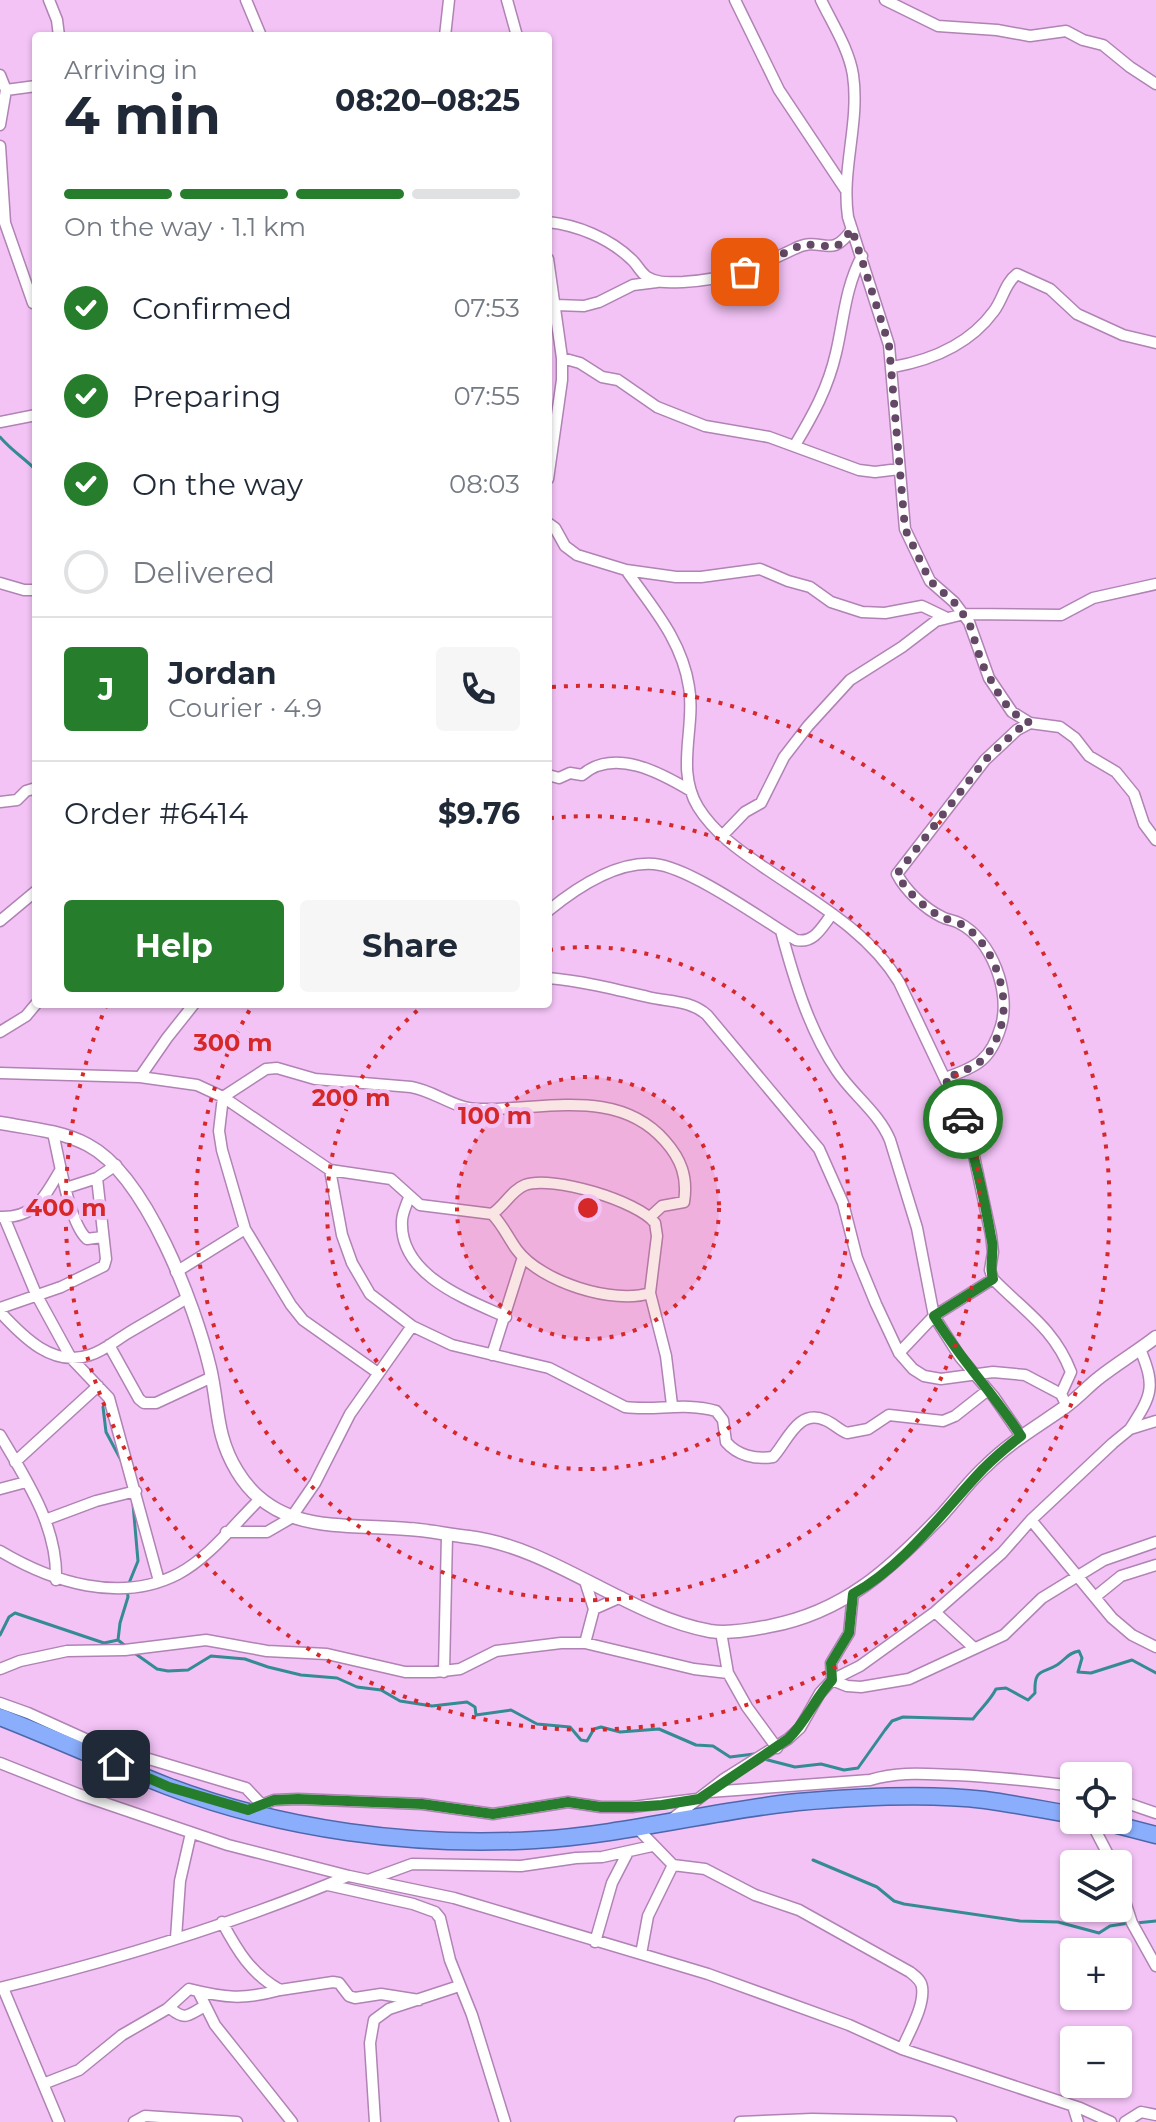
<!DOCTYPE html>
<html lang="en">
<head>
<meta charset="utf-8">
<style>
  body { margin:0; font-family:Montserrat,sans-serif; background:#f6f6f7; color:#1f2937; height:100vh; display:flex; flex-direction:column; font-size:30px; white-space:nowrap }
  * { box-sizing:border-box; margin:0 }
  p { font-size:26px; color:#747a83 }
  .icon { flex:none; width:44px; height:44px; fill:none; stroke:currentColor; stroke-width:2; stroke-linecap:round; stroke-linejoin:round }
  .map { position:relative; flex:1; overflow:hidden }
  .details { position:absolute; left:32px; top:32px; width:520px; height:976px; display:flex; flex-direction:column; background:#fff; border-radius:8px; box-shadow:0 2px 6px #0004 }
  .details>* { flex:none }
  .buttons { position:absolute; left:1060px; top:1762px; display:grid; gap:16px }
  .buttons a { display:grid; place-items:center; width:72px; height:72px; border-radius:8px; background:#fff; box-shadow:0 2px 6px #0004; font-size:40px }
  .pin { position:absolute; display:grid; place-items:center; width:68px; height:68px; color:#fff; margin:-34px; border-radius:16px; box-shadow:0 4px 12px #0006 }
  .courier { position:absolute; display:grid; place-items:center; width:80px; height:80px; margin:-40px; border:6px solid #267d2b; border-radius:50%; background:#fff; color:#222; box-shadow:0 2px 10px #0007 }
  .head em { font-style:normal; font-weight:700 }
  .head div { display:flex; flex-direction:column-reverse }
  .head { display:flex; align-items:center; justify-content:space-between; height:136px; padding:0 32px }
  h1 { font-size:52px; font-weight:700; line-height:60px }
  .bar { display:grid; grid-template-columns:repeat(4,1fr); gap:12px 8px; align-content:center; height:96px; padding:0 32px }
  .bar i { height:10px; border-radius:6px; background:#e0e1e3 }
  .bar .current { background:#267d2b }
  .bar p { grid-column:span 4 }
  .line { display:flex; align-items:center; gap:20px; padding:0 32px; border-top:2px solid #e0e1e3 }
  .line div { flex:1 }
  .round { display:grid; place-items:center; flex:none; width:84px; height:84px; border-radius:8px; background:#f6f6f7 }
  ol { padding:0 32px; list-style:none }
  li { display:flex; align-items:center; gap:24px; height:88px }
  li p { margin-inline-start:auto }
  li .icon { padding:8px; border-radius:50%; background:#267d2b; color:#fff; stroke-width:4 }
  li:last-child { color:#747a83 }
  li i { width:44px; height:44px; border:4px solid #e0e1e3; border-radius:50% }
  .button { display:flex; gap:16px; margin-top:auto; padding:16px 32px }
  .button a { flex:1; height:92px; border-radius:8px; background:#267d2b; color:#fff; font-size:32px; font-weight:700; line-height:92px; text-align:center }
  .button a+a { background:#f6f6f7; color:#1f2937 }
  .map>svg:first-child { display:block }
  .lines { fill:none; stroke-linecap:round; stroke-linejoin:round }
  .stream { stroke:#348b93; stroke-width:3 }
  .minor-casing { stroke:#b083b4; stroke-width:13 }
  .tertiary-casing { stroke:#b083b4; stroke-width:15 }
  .trunk-casing { stroke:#4e67ac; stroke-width:19 }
  .minor { stroke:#fff; stroke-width:10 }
  .tertiary { stroke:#fff; stroke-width:12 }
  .trunk { stroke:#8aaefc; stroke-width:16 }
  .done { stroke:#644966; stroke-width:8; stroke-dasharray:0 14.4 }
  .route { stroke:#267d2b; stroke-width:10 }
  .ring { fill:none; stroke:#d62828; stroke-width:4; stroke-dasharray:4 8 }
  .centre { fill:#d62828; stroke:#f3c3f6; stroke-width:4 }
  .ring-label { font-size:24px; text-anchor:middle; font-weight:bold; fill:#d62828; stroke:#f3c3f6; stroke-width:8; stroke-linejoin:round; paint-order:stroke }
</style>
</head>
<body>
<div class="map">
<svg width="1156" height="2122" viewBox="0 0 1156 2122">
  <rect width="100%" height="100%" fill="#f3c3f6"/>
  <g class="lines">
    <path class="stream" d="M0 437C12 451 23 457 36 470
      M34 447 36 455
      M103 1407 106 1432 122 1462
      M0 1635 9 1617 15 1613 104 1643 118 1640 128 1648
      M118 1640 120 1623 128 1597 127 1588 138 1561 133 1504
      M133 1652 157 1669 168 1671 188 1670 211 1656 245 1659 268 1667 301 1675 337 1678 357 1687 381 1690 400 1701 432 1706 467 1702 475 1707 476 1715 511 1710 537 1724 570 1727 581 1740 587 1741 594 1729 601 1727 620 1732 659 1729 696 1745 713 1746 730 1757 754 1754V1756
      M764 1759 795 1767 821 1764 844 1770 858 1768 885 1730 892 1721 903 1717 973 1719C981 1708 990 1701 996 1689L1006 1688 1028 1700 1035 1693C1034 1668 1042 1674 1057 1665 1066 1659 1068 1653 1079 1651L1082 1658 1078 1672 1091 1673 1132 1660 1156 1673
      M813 1860 877 1887 894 1901 904 1904 1020 1921 1058 1922 1099 1933 1110 1926 1129 1923
      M1136 1923 1156 1921"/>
    <defs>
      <path id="minor" d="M49 0 57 20 59 36
        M246 0 261 36
        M507 0 517 36
        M735 0 779 90 845 189
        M821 0C832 23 849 49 853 75 860 123 841 169 848 217L889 345 905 529 930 581 954 602 969 622 989 678 1012 712 1030 723 1060 727 1075 738 1089 756 1116 772 1134 794 1144 824 1156 840
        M885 0 938 26 997 30 1030 36 1066 31 1083 40 1103 45 1130 67 1156 84
        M445 36 449 0
        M0 75 6 90 0 125
        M6 90 36 86
        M0 146 5 223 33 303 36 304
        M548 222C577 225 609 238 631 259 637 264 640 272 647 277 658 284 671 282 683 282 725 280 757 267 794 249 822 234 830 262 852 229
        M548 259 562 358V380L548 479
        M556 305 584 306 599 302 633 285 657 282
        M562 358 580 363 602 377 618 380 657 407 705 426 769 437 859 470 875 472 899 469
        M893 367C932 360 970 344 994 311 1003 299 1005 283 1017 274L1050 289 1077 314 1123 335 1156 343
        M0 422 36 415
        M795 445C813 415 828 388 836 353 844 319 845 288 862 256
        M548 523 555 528 565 546 577 555 626 570 676 577H701L760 569 788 581 810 587 831 602 862 612 885 613 922 606 945 617
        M626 570C652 607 682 640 689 687 696 727 675 769 698 807 714 833 740 851 765 868 813 901 868 931 899 982L961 1113 971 1142 991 1235 993 1252 990 1270 993 1279C1024 1311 1054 1328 1071 1372L1061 1394 1067 1406
        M0 583 24 590H36
        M548 775 559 778 570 773 582 775C614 747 661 773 691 791
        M0 802 17 800 26 791 36 788
        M722 836 745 812 761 803 784 757 808 726 850 680 902 647 936 621 964 614 1061 615 1093 598 1156 584
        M548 911C576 888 616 861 654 864 690 867 763 920 796 940 814 944 822 927 832 914
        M0 921 36 891
        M781 931C794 979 809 1030 837 1071 853 1095 879 1113 890 1140L917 1228 934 1316 960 1357 994 1397 1021 1436
        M548 978C582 981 614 989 648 997 669 1002 690 1000 707 1015L819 1149 843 1203 857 1258 876 1304 899 1353 913 1369 924 1376 941 1379 993 1372 1025 1375 1061 1394
        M0 1032 26 1016 36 1004
        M0 1073 140 1077 197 1085 223 1097 330 1170 391 1179 420 1205 492 1214C504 1206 512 1190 525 1185 552 1175 638 1201 655 1223L657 1236 650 1293 666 1356 672 1405
        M140 1077 167 1038 194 1004
        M945 1078C977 1067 991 1060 1001 1026 1011 992 992 940 959 923 954 920 947 920 942 917 925 909 905 890 897 874L985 760 1017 730 1030 723
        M53 1133C59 1158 69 1223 87 1239L102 1237
        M330 1170 342 1235 352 1263 370 1294 412 1326 452 1345 549 1368 625 1407C656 1411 685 1402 716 1411L723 1420 726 1442C737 1455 755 1460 773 1457 787 1442 798 1408 825 1420 833 1423 839 1430 847 1433L868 1429 889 1415 943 1421 955 1416 988 1390
        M66 1188 97 1178 116 1165
        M409 1197C407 1204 402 1213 402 1221 399 1275 466 1299 506 1317
        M492 1214C503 1225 508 1238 517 1250 541 1282 614 1305 650 1293
        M0 1217C36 1218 44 1197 61 1169
        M4 1217 36 1294 71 1358 109 1398 159 1581
        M176 1272 245 1229
        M0 1308 61 1287 104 1266 106 1259 97 1178
        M0 1312C23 1337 53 1368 90 1355 104 1351 116 1340 128 1333 148 1321 168 1310 187 1298
        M109 1345 139 1399 144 1403H156L212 1377
        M899 1353 934 1316 993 1279
        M492 1355 523 1257
        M378 1373 303 1320 291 1305 245 1229 222 1150 219 1131 223 1097 266 1069 277 1068 315 1079 411 1087C435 1091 454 1109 479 1109 542 1111 617 1086 665 1141 681 1159 688 1177 684 1202L662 1206 650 1217
        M1130 1429C1152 1395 1156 1387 1140 1349
        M0 1435C26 1479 58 1527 56 1580
        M15 1462 98 1386
        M0 1489 26 1482
        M45 1520 96 1501 136 1491
        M1031 1520 1112 1618 1132 1635 1156 1647
        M226 1532H267L291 1518 315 1483 350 1414 412 1326
        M0 1551C52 1582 120 1604 178 1574 210 1557 235 1523 261 1498
        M853 1594 849 1633 831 1663 832 1680 847 1686 861 1687 909 1679 1004 1635 1042 1598 1104 1560 1156 1542
        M1095 1597 1121 1576 1156 1565
        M594 1609 621 1597
        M935 1612 974 1648
        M721 1632 728 1673 747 1707 777 1748
        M585 1643 594 1609 585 1581
        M0 1669 20 1661 67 1651 125 1650 206 1640 267 1651 327 1654 405 1672H434L460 1669 496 1651 561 1643H585L694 1669 728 1673
        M444 1672 447 1535
        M0 1703 28 1713 92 1742 246 1788 262 1805
        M0 1763 78 1794 228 1845 349 1876 454 1898 708 1974 849 2025 902 2049 1080 2108 1111 2122
        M709 1792 870 1780C900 1771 925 1774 956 1775 996 1777 1035 1781 1074 1786
        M1118 1800 1156 1813
        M248 1810 274 1800 298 1799 422 1804 493 1814 568 1802 601 1807H632L697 1799
        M672 1819 724 1779 788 1739 800 1728 820 1693 832 1680 860 1666 935 1612 1002 1553 1031 1520 1113 1443 1130 1429 1156 1421
        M1090 1820 1113 1864
        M638 1829 673 1865 705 1869 755 1895 799 1910 910 1972C915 1976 921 1980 922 1987 925 2006 909 2032 902 2049
        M371 1879 412 1864 521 1866 576 1858 602 1857 652 1846
        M1118 1880 1132 1923 1156 1966
        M328 1885 413 1904 435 1912 440 1918 450 1960 472 2015 505 2122
        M222 1922C237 1950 251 1974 280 1990L333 1982 339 1983 349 1996 355 1998 381 1994 419 2000
        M176 1938 180 1881 191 1833
        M595 1942 612 1883 628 1852
        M641 1954 648 1916 673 1865
        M0 1988C115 1960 239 1922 348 1876
        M3 1988 59 2122
        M199 1993 215 2025 292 2122
        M167 2009 189 1989C225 1998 243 2000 280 1990
        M43 2084 79 2070 122 2035 167 2009H171C186 2021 188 2015 205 2006
        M1073 2106 1078 2122
        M134 2122 145 2116 237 2122
        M375 2122 370 2043 374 2020 389 2009 459 1986
        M740 2122 812 2119 951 2122
        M1125 2122 1141 2112 1156 2115"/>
      <path id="tertiary" d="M0 1123C29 1128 62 1131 88 1145 147 1176 195 1306 210 1368 219 1406 215 1435 237 1471 276 1536 345 1523 408 1529 428 1530 449 1535 469 1537 552 1547 627 1616 710 1631 729 1634 751 1630 770 1626 844 1612 890 1569 940 1517 956 1500 969 1481 986 1466 1010 1442 1038 1426 1065 1407 1078 1398 1088 1386 1100 1377 1118 1363 1138 1351 1156 1337"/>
      <path id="trunk" d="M0 1717C56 1739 111 1764 167 1786 282 1830 413 1847 535 1840 624 1835 710 1811 798 1802 855 1797 928 1793 985 1800 1015 1804 1044 1810 1074 1815
        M1098 1820 1156 1835"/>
    </defs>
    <use href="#minor" class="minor-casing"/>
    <use href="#tertiary" class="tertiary-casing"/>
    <use href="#trunk" class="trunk-casing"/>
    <use href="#minor" class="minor"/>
    <use href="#tertiary" class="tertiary"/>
    <use href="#trunk" class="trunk"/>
  </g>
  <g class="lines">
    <path class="done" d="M745 272 803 244 835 247 841 243 852 229 889 345 905 529 930 581 954 602 969 622 982 664 1001 698 1012 712 1030 723 1017 730 985 760 897 874C905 890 925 909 942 917 947 920 954 920 959 923 991 939 1011 992 1001 1026 991 1060 977 1067 945 1078L963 1119"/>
    <path class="route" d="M116 1764 169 1787 248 1810 274 1800 298 1799 422 1804 493 1814 568 1802 601 1807H632L662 1805 699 1799 788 1739C806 1722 815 1698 832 1680L831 1663 849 1633 853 1594C904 1566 944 1510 983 1469 995 1457 1008 1446 1021 1436 994 1394 960 1359 934 1316L993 1279C989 1267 994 1255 992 1242 985 1203 975 1156 963 1119"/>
  </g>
  <circle cx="588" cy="1208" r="131" fill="#d62828" fill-opacity=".12"/>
  <g class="ring">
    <circle cx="588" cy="1208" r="131"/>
    <path d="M549 950A261 261 0 1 1 424 1005"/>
    <path d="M550 818A392 392 0 1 1 252 1006"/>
    <path d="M552 687A522 522 0 1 1 107 1004"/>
  </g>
  <circle cx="588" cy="1208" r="12" class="centre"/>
  <g class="ring-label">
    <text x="233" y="1051">300 m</text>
    <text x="351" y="1106">200 m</text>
    <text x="495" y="1124">100 m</text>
    <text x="66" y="1216">400 m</text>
  </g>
</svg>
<div class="buttons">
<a><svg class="icon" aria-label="locate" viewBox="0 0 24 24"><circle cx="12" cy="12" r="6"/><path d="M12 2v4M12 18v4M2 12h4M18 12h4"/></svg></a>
<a><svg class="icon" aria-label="layers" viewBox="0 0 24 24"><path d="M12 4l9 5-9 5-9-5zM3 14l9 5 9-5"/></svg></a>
<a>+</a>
<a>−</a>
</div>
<div class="pin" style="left:745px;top:272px;background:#ea580c"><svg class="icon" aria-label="bag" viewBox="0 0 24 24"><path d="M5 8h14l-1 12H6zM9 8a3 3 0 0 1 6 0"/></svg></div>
<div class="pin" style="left:116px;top:1764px;background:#1f2937"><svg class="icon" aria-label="home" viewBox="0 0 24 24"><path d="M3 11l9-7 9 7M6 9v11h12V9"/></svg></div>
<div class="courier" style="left:963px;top:1119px"><svg class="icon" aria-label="car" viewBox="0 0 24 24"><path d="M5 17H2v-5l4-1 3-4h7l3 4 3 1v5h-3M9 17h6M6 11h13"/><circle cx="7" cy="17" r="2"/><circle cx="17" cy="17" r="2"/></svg></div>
<section class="details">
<div class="head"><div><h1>4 min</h1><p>Arriving in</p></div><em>08:20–08:25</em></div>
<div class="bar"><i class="current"></i><i class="current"></i><i class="current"></i><i></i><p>On the way · 1.1 km</p></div>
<ol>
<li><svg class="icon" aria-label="check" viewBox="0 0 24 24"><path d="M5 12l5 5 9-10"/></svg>Confirmed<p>07:53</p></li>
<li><svg class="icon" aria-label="check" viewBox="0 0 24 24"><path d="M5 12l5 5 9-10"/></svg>Preparing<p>07:55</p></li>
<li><svg class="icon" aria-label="check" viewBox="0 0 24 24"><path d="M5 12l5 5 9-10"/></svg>On the way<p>08:03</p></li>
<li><i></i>Delivered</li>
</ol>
<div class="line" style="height:144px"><b class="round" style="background:#267d2b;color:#fff">J</b><div><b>Jordan</b><p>Courier · 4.9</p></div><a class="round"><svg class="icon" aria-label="phone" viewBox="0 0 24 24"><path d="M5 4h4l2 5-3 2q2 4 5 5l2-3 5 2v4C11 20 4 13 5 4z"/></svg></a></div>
<div class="line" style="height:104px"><div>Order #6414</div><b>$9.76</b></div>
<div class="button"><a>Help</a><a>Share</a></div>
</section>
</div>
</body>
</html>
